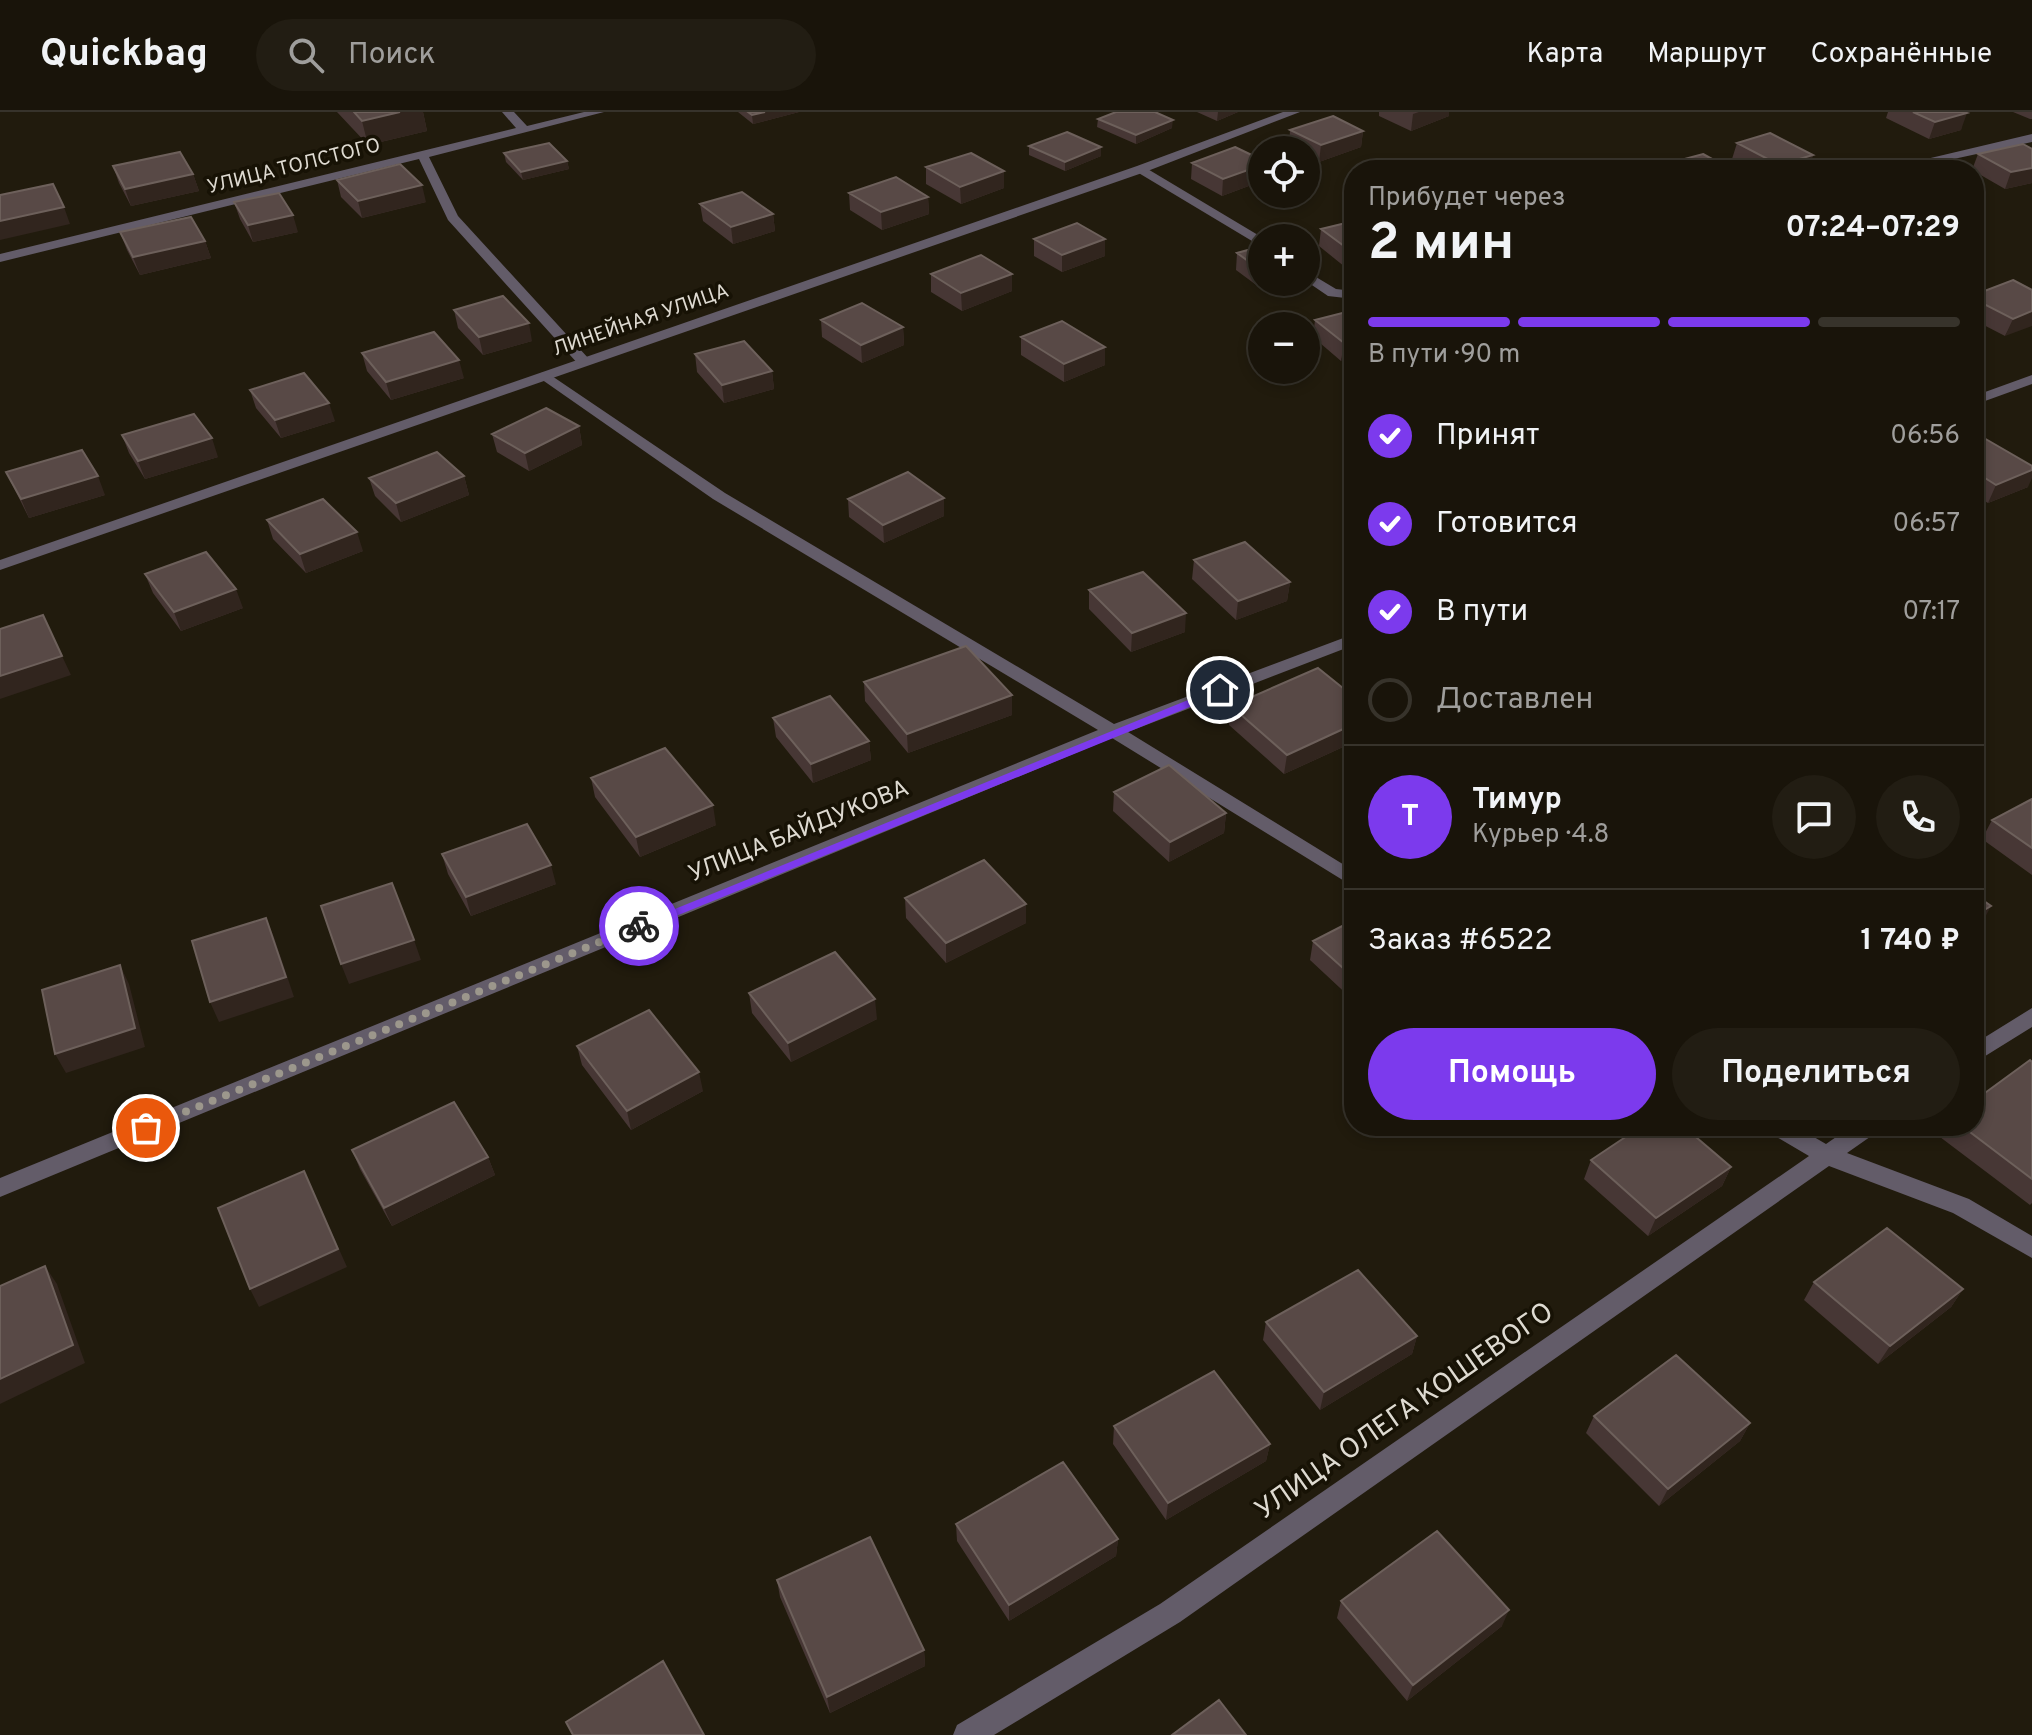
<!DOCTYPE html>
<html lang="ru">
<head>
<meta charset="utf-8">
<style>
  body { margin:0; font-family:Overpass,sans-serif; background:#221d13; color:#f1f3f6; height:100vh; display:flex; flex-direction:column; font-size:30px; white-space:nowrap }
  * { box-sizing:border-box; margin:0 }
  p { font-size:26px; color:#9f9e9c }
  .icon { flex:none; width:44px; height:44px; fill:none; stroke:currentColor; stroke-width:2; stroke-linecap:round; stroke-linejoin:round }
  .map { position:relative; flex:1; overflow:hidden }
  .sheet { position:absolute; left:1344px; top:48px; width:640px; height:976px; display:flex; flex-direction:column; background:#19140a; border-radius:32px; box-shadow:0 4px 12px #0003,0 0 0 2px #37332b }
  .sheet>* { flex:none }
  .tools { position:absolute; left:1248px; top:24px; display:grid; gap:16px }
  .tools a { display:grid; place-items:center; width:72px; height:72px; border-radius:50%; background:#19140a; box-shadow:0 4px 12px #0003,0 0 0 2px #37332b; font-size:40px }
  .pin { position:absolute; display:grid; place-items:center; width:68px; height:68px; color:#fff; margin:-34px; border:4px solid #fff; border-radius:50%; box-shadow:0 2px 8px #0007 }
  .courier { position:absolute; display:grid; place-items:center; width:80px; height:80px; margin:-40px; border:6px solid #7c3aed; border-radius:50%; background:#fff; color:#222; box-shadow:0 2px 10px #0007 }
  .head em { font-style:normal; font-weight:700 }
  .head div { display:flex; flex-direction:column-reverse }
  .head { display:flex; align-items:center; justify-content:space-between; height:136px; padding:0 24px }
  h1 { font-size:52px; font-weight:700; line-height:60px }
  .bar { display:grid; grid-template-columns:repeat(4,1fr); gap:12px 8px; align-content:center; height:96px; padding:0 24px }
  .bar i { height:10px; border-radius:6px; background:#37332b }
  .bar .on { background:#7c3aed }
  .bar p { grid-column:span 4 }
  .line { display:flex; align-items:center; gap:20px; padding:0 24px; border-top:2px solid #37332b }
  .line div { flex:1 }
  .round { display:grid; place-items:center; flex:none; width:84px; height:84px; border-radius:42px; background:#221d13 }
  ol { padding:0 24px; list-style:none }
  li { display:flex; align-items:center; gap:24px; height:88px }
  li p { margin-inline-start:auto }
  li .icon { padding:8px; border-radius:50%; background:#7c3aed; color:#fff; stroke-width:4 }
  li:last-child { color:#9f9e9c }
  li i { width:44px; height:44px; border:4px solid #37332b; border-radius:50% }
  .primary-button { display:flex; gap:16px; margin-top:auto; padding:16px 24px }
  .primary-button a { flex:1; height:92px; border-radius:48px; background:#7c3aed; color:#fff; font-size:32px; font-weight:700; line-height:92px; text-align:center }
  .primary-button a+a { background:#221d13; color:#f1f3f6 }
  header { display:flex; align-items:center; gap:48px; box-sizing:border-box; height:112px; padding:0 40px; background:#19140a; border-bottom:2px solid #37332b }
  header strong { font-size:38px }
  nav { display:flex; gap:44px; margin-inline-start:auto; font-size:28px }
  .search { width:560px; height:72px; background:#221d13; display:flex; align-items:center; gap:20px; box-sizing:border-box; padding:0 28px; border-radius:44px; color:#9f9e9c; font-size:30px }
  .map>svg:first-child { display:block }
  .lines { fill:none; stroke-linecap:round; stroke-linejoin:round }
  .minor { fill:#635c69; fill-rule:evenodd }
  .tertiary { fill:#635c69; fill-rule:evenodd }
  .wall { fill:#473735 }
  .shaded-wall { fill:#31251e }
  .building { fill:#584946; stroke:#6d605b; stroke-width:2 }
  .route { fill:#7c3aed }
  .done { stroke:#9c978c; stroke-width:8; stroke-dasharray:0 14.4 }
  .labels { text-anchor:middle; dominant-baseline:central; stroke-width:7; stroke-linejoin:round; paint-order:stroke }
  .far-street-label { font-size:20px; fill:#dedad1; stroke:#171205 }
  .street-label { font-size:24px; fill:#dedad1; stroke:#171205 }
  .near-street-label { font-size:28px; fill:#dedad1; stroke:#171205 }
</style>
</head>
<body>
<header>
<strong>Quickbag</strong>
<div class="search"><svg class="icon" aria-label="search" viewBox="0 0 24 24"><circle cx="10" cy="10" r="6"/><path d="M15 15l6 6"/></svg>Поиск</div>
<nav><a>Карта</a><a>Маршрут</a><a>Сохранённые</a></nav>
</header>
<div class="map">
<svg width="2032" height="1623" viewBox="0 0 2032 1623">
  <rect width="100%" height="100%" fill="#211b0d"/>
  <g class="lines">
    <path class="minor" d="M502 0H514L527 14 584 0H604L429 45 458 104 589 247V253H579L448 108 419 47 0 150V142L516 16Z
      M2032 22V30L1903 58H1880Z
      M1141 53 1263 126 1262 135 1137 60 1135 57Z
      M1306 159 1336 177 1354 179V187L1328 184 1306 169Z
      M546 260 725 381 1114 612 1354 522V533L1128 620 1354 759V775L1112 626 0 1085V1066L1098 618 713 387 541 267V261Z
      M2032 263V272L1974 293V284Z
      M2032 896V915L1974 951V932Z
      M1765 1014H1795L1826 1032 1852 1014H1880L1877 1020 1847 1041 1969 1087 2032 1124V1146L1953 1101 1829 1054 1180 1510 994 1623H953L957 1613 1160 1492 1809 1044 1768 1020Z"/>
    <path class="tertiary" d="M1283 0H1300L1145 60 0 458V448L1137 54Z"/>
  </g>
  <path class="wall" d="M337 0H423L427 19 368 33Z
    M738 0H799L753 12Z
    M1197 0H1238L1217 9Z
    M1379 0H1449V4L1411 19 1379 4Z
    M1888 0H1964L1961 18 1929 27 1886 6Z
    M2013 0H2032V7H2030Z
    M1098 7 1172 16 1136 32 1097 15Z
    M1290 18 1363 19 1361 35 1319 50 1306 43V38H1296L1289 34Z
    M1737 31 1813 43 1808 58H1753L1732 47Z
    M1029 34 1101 44 1065 59 1029 43Z
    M2032 37V71L2005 77 1972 58 1978 42Z
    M504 41 567 49 569 57 523 68 506 50Z
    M1262 48V69L1222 84 1191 67 1192 51Z
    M113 54 193 62 199 79 131 94 119 71Z
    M926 55 1004 76 961 92 926 72Z
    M337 68 426 90 362 106 341 85Z
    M849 81 928 85 929 102 882 118 850 98Z
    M234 90 298 120 253 130 240 107Z
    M700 92 773 102 775 119 733 132 703 109Z
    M1354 109V153L1345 155 1319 134 1321 117Z
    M120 120 205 129 211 146 140 163 127 138Z
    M1034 127H1105V144L1062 160 1034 144Z
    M1262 134V170H1303L1302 171 1267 181 1236 158 1237 141Z
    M931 162 1012 179 962 199 931 180Z
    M2032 178 2005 224 1974 208V183Z
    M454 198 532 229 483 243 458 216Z
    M1354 198 1341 249 1313 225 1315 208Z
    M821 208 903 215 904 233 862 251 822 225Z
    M1021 225 1105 235V253L1064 270 1021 243Z
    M362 241 464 266 391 288 367 259Z
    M695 242 772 259 774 277 724 291 697 260Z
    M250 278 335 309 281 326 256 296Z
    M579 314 582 333 529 359 497 340 492 322Z
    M122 323 218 345 145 367 129 341Z
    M1974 323 2028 375 1988 391 1974 383Z
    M6 360 105 383 29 406Z
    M464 364 469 383 401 410 375 384 369 366Z
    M848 387 944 404 884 431 849 405Z
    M267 408 363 439 306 461 273 427Z
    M1194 448 1290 470 1287 489 1236 508 1192 467Z
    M145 462 243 496 181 519 153 481Z
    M1089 478 1185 520 1131 540 1089 497Z
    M864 570 1012 603 908 641 865 589Z
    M1354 585V630L1284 662 1229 613 1231 594Z
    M773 606 869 629 871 648 813 671 776 625Z
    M591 666 716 713 640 745 595 685Z
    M1114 680 1226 701 1224 721 1169 750 1113 699Z
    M2032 687V763L1982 727 1992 708Z
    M442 742 556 772 471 804 448 762Z
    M905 786 1026 792V811L946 851 906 806Z
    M1354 808V889L1310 848 1313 829Z
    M749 881 877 907 791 950 752 901Z
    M577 934 703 979 631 1018 582 953Z
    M2032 950V1091L2030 1093 1940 1025 1947 1014H1974Z
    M352 1038 488 1045 495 1063 392 1114 360 1057Z
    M1591 1048 1731 1055 1722 1074 1648 1124 1584 1067Z
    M1814 1170 1963 1177 1951 1195 1878 1252 1804 1188Z
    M1266 1210 1417 1224 1412 1242 1320 1298 1263 1228Z
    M1594 1304 1750 1311 1740 1329 1659 1394 1586 1321Z
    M1114 1314 1270 1332 1266 1349 1166 1408 1113 1332Z
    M956 1412 1118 1427 1116 1444 1009 1509 957 1429Z
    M777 1468 924 1538 925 1554 830 1601 780 1485Z
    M1341 1489 1502 1514 1407 1589 1337 1506Z"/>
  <path class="shaded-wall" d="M400 0H423L427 19 368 33 362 9Z
    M765 0H799L753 12 752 3Z
    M1218 0H1238L1217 9Z
    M1419 0H1449V4L1411 19 1413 2Z
    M1967 1 1961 18 1929 27 1935 10Z
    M1173 8 1172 16 1136 32V23Z
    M1363 19 1361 35 1319 50 1321 33Z
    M1101 35V44L1065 59V50Z
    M1813 43 1808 58H1778L1779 53Z
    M567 49 569 57 523 68 521 60Z
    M1262 53V69L1222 84 1223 67Z
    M2032 56V71L2005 77 2011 60Z
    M1004 59V76L961 92 960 75Z
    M193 62 199 79 131 94 125 77Z
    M422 73 426 90 362 106 358 89Z
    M928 85 929 102 882 118 881 100Z
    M64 95 70 112 0 128V109Z
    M773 102 775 119 733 132 731 115Z
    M293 103 298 120 253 130 248 113Z
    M1105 127V144L1062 160V143Z
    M205 129 211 146 140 163 133 145Z
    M1354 136V153L1345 155 1348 137Z
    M1012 162V179L962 199 961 181Z
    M1268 170H1303L1302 171 1267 181Z
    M2032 199V214L2005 224 2013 207Z
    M529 211 532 229 483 243 479 225Z
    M903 215 904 233 862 251 861 233Z
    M1354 229V246L1341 249 1344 231Z
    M1105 235V253L1064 270V252Z
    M459 248 464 266 391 288 386 270Z
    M772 259 774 277 724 291 722 273Z
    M329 291 335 309 281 326 275 308Z
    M579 314 582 333 529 359 525 341Z
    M212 326 218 345 145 367 138 349Z
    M2032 358V366L2028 375 1988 391 1996 373Z
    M98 364 105 383 29 406 21 387Z
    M464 364 469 383 401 410 396 391Z
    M944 386V404L884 431 883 413Z
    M357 420 363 439 306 461 300 442Z
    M1290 470 1287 489 1236 508 1238 489Z
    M236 477 243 496 181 519 174 500Z
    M1186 501 1185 520 1131 540 1132 521Z
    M62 544 71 563 0 587V564Z
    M1012 583V603L908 641 907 622Z
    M1354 612V630L1284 662 1287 643Z
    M869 629 871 648 813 671 811 652Z
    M713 693 716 713 640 745 636 725Z
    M1226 701 1224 721 1169 750 1170 730Z
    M551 753 556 772 471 804 466 785Z
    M1026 792V811L946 851V831Z
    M1991 794 1981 813 1974 817V804Z
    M266 806 274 825 294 885 219 910 210 890Z
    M414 828 421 848 349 872 341 852Z
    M120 853 129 872 145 935 66 961 55 942Z
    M875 887 877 907 791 950 788 931Z
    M699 960 703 979 631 1018 627 999Z
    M488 1045 495 1063 392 1114 384 1096Z
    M1731 1055 1722 1074 1648 1124 1656 1106Z
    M304 1059 347 1155 259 1195 250 1177Z
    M45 1154 57 1172 85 1251 0 1292V1267Z
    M1963 1177 1951 1195 1878 1252 1890 1234Z
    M1417 1224 1412 1242 1320 1298 1324 1280Z
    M1750 1311 1740 1329 1659 1394 1668 1377Z
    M1270 1332 1266 1349 1166 1408 1168 1391Z
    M1118 1427 1116 1444 1009 1509V1493Z
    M1509 1498 1502 1514 1407 1589 1413 1573Z
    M924 1538 925 1554 830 1601 827 1585Z"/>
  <path class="building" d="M354 0H400L362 9Z
    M748 0H765L752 3Z
    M1116 0H1155L1173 8 1136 23 1098 7Z
    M1913 0H1964L1967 1 1935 10Z
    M1333 4 1363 19 1321 33 1290 18Z
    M1067 20 1101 35 1065 50 1029 34Z
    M1770 21 1813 43 1779 53 1737 31Z
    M549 31 567 49 521 60 504 41Z
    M2023 32 2032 37V56L2011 60 1978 42Z
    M1235 35 1262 48V53L1223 67 1192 51Z
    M180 40 193 62 125 77 113 54Z
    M971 41 1004 59 960 75 926 55Z
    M1703 42 1732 58H1665L1658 54Z
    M400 52 422 73 358 89 337 68Z
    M1577 54 1585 58H1562Z
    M896 65 928 85 881 100 849 81Z
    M53 72 64 95 0 109V83Z
    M742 80 773 102 731 115 700 92Z
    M279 81 293 103 248 113 234 90Z
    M191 105 205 129 133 145 120 120Z
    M1354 109V136L1348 137 1321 117Z
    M1077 111 1105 127 1062 143 1034 127Z
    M1262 134V159L1237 141Z
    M981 143 1012 162 961 181 931 162Z
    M2013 168 2032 178V199L2013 207 1974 187V183Z
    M503 184 529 211 479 225 454 198Z
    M862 191 903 215 861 233 821 208Z
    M1354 198V229L1344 231 1315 208Z
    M1062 209 1105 235 1064 252 1021 225Z
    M434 220 459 248 386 270 362 241Z
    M744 229 772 259 722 273 695 242Z
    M304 261 329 291 275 308 250 278Z
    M546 296 579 314 525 341 492 322Z
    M194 302 212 326 138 349 122 323Z
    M1977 322 2032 354V358L1996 373 1974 359V323Z
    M82 338 98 364 21 387 6 360Z
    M437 340 464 364 396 391 369 366Z
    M908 360 944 386 883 413 848 387Z
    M323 387 357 420 300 442 267 408Z
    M1245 430 1290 470 1238 489 1194 448Z
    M206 440 236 477 174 500 145 462Z
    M1143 460 1186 501 1132 521 1089 478Z
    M43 503 62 544 0 564V517Z
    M966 534 1012 583 907 622 864 570Z
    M1318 556 1354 585V612L1287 643 1231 594Z
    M830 584 869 629 811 652 773 606Z
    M665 636 713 693 636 725 591 666Z
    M1169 653 1226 701 1170 730 1114 680Z
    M2032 687V736L1992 708Z
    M527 712 551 753 466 785 442 742Z
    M984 748 1026 792 946 831 905 786Z
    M392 771 414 828 341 852 321 794Z
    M1974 782 1991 794 1974 804Z
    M266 806 286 865 210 890 192 829Z
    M1354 808V866L1313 829Z
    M835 840 875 887 788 931 749 881Z
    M120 853 135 916 55 942 42 878Z
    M649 898 699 960 627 999 577 934Z
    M2030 948 2032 950V1067L1962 1014H1974V989Z
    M454 990 488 1045 384 1096 352 1038Z
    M1642 1014H1683L1731 1055 1656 1106 1591 1048Z
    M304 1059 338 1137 250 1177 218 1096Z
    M1887 1116 1963 1177 1890 1234 1814 1170Z
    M45 1154 73 1233 0 1267V1174Z
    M1358 1158 1417 1224 1324 1280 1266 1210Z
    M1676 1243 1750 1311 1668 1377 1594 1304Z
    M1214 1259 1270 1332 1168 1391 1114 1314Z
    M1063 1350 1118 1427 1009 1493 956 1412Z
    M1437 1419 1509 1498 1413 1573 1341 1489Z
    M870 1425 924 1538 827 1585 777 1468Z
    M663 1549 704 1623H573L566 1610Z
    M1219 1588 1246 1623H1172Z"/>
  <path class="route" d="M1220 575 1224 576V581L644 817H635L633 814Z"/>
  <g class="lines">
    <path class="done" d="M146 1016 639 814"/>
  </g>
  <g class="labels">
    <g class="far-street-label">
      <text transform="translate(294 55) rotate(-14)">УЛИЦА ТОЛСТОГО</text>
      <text transform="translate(641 209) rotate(-19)">ЛИНЕЙНАЯ УЛИЦА</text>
    </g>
    <g class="street-label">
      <text transform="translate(799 720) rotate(-22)">УЛИЦА БАЙДУКОВА</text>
    </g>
    <g class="near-street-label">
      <text transform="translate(1405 1300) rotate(-35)">УЛИЦА ОЛЕГА КОШЕВОГО</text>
    </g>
  </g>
</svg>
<div class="tools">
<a><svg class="icon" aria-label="locate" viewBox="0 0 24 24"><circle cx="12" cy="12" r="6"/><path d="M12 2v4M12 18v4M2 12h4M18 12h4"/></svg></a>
<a>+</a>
<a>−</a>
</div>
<div class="pin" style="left:146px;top:1016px;background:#ea580c"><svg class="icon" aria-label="bag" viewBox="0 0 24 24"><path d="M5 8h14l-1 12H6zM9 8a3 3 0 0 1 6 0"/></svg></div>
<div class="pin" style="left:1220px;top:578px;background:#1f2937"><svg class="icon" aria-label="home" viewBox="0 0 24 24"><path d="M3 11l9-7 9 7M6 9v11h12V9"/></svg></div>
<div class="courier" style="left:639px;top:814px"><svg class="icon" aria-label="bike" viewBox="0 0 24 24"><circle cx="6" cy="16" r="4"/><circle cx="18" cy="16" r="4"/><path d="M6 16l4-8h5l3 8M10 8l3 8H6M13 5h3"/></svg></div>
<section class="sheet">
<div class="head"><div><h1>2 мин</h1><p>Прибудет через</p></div><em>07:24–07:29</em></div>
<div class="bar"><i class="on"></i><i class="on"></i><i class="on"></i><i></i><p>В пути · 90 m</p></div>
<ol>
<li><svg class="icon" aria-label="check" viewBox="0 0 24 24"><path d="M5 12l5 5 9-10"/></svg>Принят<p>06:56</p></li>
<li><svg class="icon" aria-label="check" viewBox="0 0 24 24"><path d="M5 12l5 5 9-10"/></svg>Готовится<p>06:57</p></li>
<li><svg class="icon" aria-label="check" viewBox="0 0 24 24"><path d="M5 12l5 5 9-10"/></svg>В пути<p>07:17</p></li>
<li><i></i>Доставлен</li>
</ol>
<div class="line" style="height:144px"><b class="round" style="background:#7c3aed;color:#fff">Т</b><div><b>Тимур</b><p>Курьер · 4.8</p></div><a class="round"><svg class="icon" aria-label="chat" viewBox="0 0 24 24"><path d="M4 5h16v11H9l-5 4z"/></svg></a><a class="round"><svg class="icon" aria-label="phone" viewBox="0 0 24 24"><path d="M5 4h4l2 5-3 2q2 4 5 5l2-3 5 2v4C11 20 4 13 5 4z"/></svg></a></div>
<div class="line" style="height:104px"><div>Заказ #6522</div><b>1 740 ₽</b></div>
<div class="primary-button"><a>Помощь</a><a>Поделиться</a></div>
</section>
</div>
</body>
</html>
